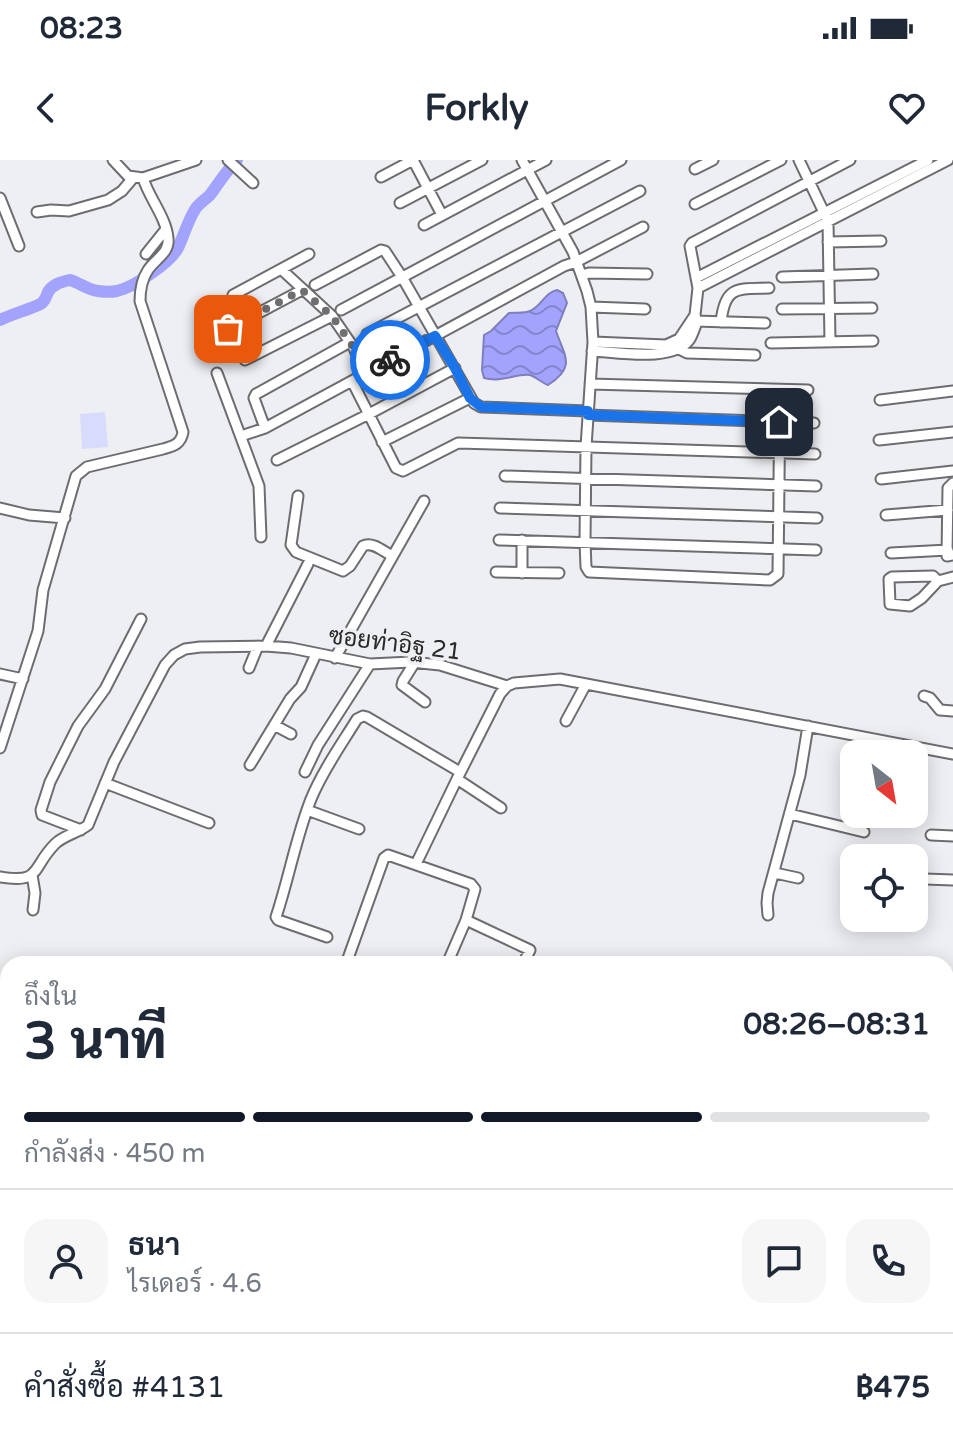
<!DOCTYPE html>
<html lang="th">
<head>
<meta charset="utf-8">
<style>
  body { margin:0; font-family:"Varela Round",Sarabun,sans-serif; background:#f6f6f7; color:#1f2937; height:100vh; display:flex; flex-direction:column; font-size:30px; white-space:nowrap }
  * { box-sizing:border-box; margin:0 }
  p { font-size:26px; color:#747a83 }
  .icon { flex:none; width:44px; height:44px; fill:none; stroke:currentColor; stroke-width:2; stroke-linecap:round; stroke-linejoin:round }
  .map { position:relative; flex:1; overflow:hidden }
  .drawer { position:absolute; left:0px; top:796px; width:954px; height:498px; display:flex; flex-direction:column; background:#fff; border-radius:24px 24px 0 0; box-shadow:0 4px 20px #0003 }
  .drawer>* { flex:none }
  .needle { width:52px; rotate:149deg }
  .buttons { position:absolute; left:840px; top:580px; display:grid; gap:16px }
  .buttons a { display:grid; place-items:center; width:88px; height:88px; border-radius:16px; background:#fff; box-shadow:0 4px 20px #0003; font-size:40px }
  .pin { position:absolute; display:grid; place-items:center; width:68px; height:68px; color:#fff; margin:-34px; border-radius:16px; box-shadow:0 4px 12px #0006 }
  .courier { position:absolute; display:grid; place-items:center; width:80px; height:80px; margin:-40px; border:6px solid #1a73e8; border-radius:50%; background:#fff; color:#222; box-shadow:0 2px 10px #0007 }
  .headline em { font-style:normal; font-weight:800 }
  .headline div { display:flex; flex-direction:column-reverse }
  .headline { display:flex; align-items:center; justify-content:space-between; height:136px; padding:0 24px }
  h1 { font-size:52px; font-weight:800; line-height:60px }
  .bar { display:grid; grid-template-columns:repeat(4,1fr); gap:12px 8px; align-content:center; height:96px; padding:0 24px }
  .bar i { height:10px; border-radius:6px; background:#e0e1e3 }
  .bar .selected { background:#111827 }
  .bar p { grid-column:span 4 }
  .line { display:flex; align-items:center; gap:20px; padding:0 24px; border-top:2px solid #e0e1e3 }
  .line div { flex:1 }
  .round { display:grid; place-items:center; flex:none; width:84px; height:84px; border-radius:24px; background:#f6f6f7 }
  .status { display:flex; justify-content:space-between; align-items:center; height:56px; padding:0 40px; background:#fff; direction:ltr }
  .status svg { height:22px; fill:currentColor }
  header { display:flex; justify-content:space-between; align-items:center; height:104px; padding:0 24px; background:#fff; font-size:36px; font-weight:800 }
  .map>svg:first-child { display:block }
  .pitch { fill:#d9dbfc }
  .water { fill:url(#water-waves); stroke:#7e7fbe; stroke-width:2 }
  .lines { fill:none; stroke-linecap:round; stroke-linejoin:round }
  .river { stroke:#a2a3fc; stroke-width:12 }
  .minor-casing { stroke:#6d6d71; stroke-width:13 }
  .minor { stroke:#fff; stroke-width:9 }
  .done { stroke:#6f6f72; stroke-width:8; stroke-dasharray:0 14.4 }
  .route { stroke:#1a73e8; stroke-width:10 }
  .labels { text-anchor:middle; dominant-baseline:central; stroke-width:7; stroke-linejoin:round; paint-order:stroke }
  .street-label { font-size:24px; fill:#2a2a2c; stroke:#eeeff3 }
</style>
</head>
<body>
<div class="status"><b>08:23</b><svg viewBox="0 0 49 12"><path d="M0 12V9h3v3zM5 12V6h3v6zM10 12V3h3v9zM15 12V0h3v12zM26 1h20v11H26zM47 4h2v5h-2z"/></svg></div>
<header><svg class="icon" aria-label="back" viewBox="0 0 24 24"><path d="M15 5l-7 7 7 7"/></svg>Forkly<svg class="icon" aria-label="heart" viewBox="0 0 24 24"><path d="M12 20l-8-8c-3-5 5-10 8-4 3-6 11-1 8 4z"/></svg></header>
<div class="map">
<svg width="953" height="1293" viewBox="0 0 953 1293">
  <defs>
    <pattern id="water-waves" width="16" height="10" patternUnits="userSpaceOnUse" patternTransform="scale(2)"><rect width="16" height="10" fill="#a2a3fc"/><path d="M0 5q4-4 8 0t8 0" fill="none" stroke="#8485cc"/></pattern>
  </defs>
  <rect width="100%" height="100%" fill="#eeeff3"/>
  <path class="pitch" d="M105 252 108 287 82 289 80 254Z"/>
  <path class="water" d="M557 130 563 133 567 143 556 171C564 195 577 207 548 225 542 223 536 217 530 215 516 213 502 223 484 218L482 210 484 175 491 171 509 153C515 152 523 154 530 151 542 146 544 133 557 130Z
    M946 969 953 970V1137H946Z
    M8 1220V1286H269V1293H0V1224Z"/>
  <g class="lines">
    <path class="river" d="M0 160C9 155 37 147 42 143 46 139 46 137 48 132 53 124 61 122 70 120 80 123 88 130 98 131 104 132 112 132 117 131 134 127 170 103 178 88 184 75 188 60 196 48 200 43 206 39 210 35 219 23 226 11 237 0"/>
    <defs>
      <path id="minor" d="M113 0 128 16 143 18 196 0
        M228 0 253 23
        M413 0 442 55
        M522 0 573 92 587 131 591 147 593 182 586 287 585 382 586 407 589 412 770 420 778 414 780 230
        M799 0 828 61 830 182
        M695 9 713 0
        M381 17 413 0
        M0 38 19 86
        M400 43 482 0
        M695 44 781 0
        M37 52 51 50 69 51 108 40 122 31 133 18
        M424 65 546 0
        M828 82 881 81
        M146 94 166 69
        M281 109 332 156 354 188 365 214
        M582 115 589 113 647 114
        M782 117 873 114
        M696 118 928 0
        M315 125 381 90 385 91 402 117 474 243 481 247 588 251
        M698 128 948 0
        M233 135 309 94
        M591 147 645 149
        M782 149 872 148
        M341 150 621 0
        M694 161 765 163
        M721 162C725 125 738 129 769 128
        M228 169 302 130
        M367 174 640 31
        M593 182 666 185 679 179 695 155
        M771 183 873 181
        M679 189 687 193 755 195
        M592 191C617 192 674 203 690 179 693 174 695 167 697 162L695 155 698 128 690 86 692 83 850 0
        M245 200 332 156
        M217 213 259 326 261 377
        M352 221 396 308 403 311 458 283 815 294
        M590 224 808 230
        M880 240 953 231
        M588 255 814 263
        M265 268 254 238 256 234 350 182
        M241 276 265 268 564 106 576 102 643 67
        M879 280 953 272
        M382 282 470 238
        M277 300 369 254 455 208
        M505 316 816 326
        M881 319 953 311
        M953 323 948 328 947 396 953 395
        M298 336 291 385 296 392 343 411 350 406 363 386C372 381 383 391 392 396
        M0 348 29 355 65 358
        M500 348 817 358
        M886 355 948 350
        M499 380 816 390
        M891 393 948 390
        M496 412 559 413
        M522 413V380
        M938 421 933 416 892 417 889 419 890 444 910 446 922 438 938 421 953 417
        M266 486 308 404
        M335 498 424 341
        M415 502 403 521 402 525 425 542
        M249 508 258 486
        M0 514 23 519
        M924 536 930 538 940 550 953 551
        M566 561 586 524
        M274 565 291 574
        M0 588 38 471 43 430 76 316 87 307 163 289C174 286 181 284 183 272L140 141C140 130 142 119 148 110 155 99 170 93 168 78 166 57 149 38 143 18
        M250 605 290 539 301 527 316 494
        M305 612 318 585 370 504
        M457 619 501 648
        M105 623 209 663
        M307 650 359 669
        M790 654 864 672
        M81 670 42 655 41 650 50 622 78 566 105 529 141 459
        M931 675 953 676
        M416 704 457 619 500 534 507 526
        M775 713 798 718
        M32 715 35 733 33 750
        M0 717C42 724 31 708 55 684 64 675 78 673 88 665L114 602 165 505 174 495 185 489 200 487 266 486 291 488 370 504 411 502 440 505 507 526 514 523 560 519 953 594
        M925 719 953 720
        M768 755 767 743 768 733 800 615 808 566
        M466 760 530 790 523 804
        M327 777 278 760 276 757C289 718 296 677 311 639 323 610 341 585 357 559L363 556 367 557 460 612
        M346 804 384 698 388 695 471 724 475 729 466 760 447 804
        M0 974 8 975"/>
    </defs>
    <use href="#minor" class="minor-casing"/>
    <use href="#minor" class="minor"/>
  </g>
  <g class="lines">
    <path class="done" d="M228 169 302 130 332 156 354 188 365 214 390 200"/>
    <path class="route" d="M390 200 435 176 455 208 470 238 481 247 588 251V255L779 262"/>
  </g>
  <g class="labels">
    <g class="street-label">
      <text transform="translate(395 484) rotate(7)">ซอยท่าอิฐ 21</text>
    </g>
  </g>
</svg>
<div class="buttons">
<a><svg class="needle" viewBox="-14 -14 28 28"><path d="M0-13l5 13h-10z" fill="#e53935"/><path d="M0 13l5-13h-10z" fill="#747a83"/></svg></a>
<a><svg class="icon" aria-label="locate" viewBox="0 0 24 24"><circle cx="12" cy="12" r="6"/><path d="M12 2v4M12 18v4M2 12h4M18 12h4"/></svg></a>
</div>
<div class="pin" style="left:228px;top:169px;background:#ea580c"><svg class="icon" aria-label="bag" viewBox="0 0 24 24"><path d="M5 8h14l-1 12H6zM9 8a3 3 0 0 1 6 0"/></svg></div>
<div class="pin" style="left:779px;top:262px;background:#1f2937"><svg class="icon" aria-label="home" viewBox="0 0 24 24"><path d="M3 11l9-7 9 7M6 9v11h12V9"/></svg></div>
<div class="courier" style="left:390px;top:200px"><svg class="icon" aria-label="bike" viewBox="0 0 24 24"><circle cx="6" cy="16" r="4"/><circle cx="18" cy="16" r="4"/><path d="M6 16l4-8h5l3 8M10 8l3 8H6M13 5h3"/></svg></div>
<section class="drawer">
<div class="headline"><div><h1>3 นาที</h1><p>ถึงใน</p></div><em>08:26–08:31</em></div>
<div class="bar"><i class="selected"></i><i class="selected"></i><i class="selected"></i><i></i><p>กำลังส่ง · 450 m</p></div>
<div class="line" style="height:144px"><a class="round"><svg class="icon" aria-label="person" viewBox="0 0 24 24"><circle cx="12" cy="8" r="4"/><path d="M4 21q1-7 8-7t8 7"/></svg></a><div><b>ธนา</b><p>ไรเดอร์ · 4.6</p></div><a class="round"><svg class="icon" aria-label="chat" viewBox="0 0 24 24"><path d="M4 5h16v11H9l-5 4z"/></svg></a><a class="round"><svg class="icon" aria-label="phone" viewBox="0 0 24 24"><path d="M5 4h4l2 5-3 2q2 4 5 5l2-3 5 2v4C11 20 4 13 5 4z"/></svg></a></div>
<div class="line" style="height:104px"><div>คำสั่งซื้อ #4131</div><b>฿475</b></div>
</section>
</div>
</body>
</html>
